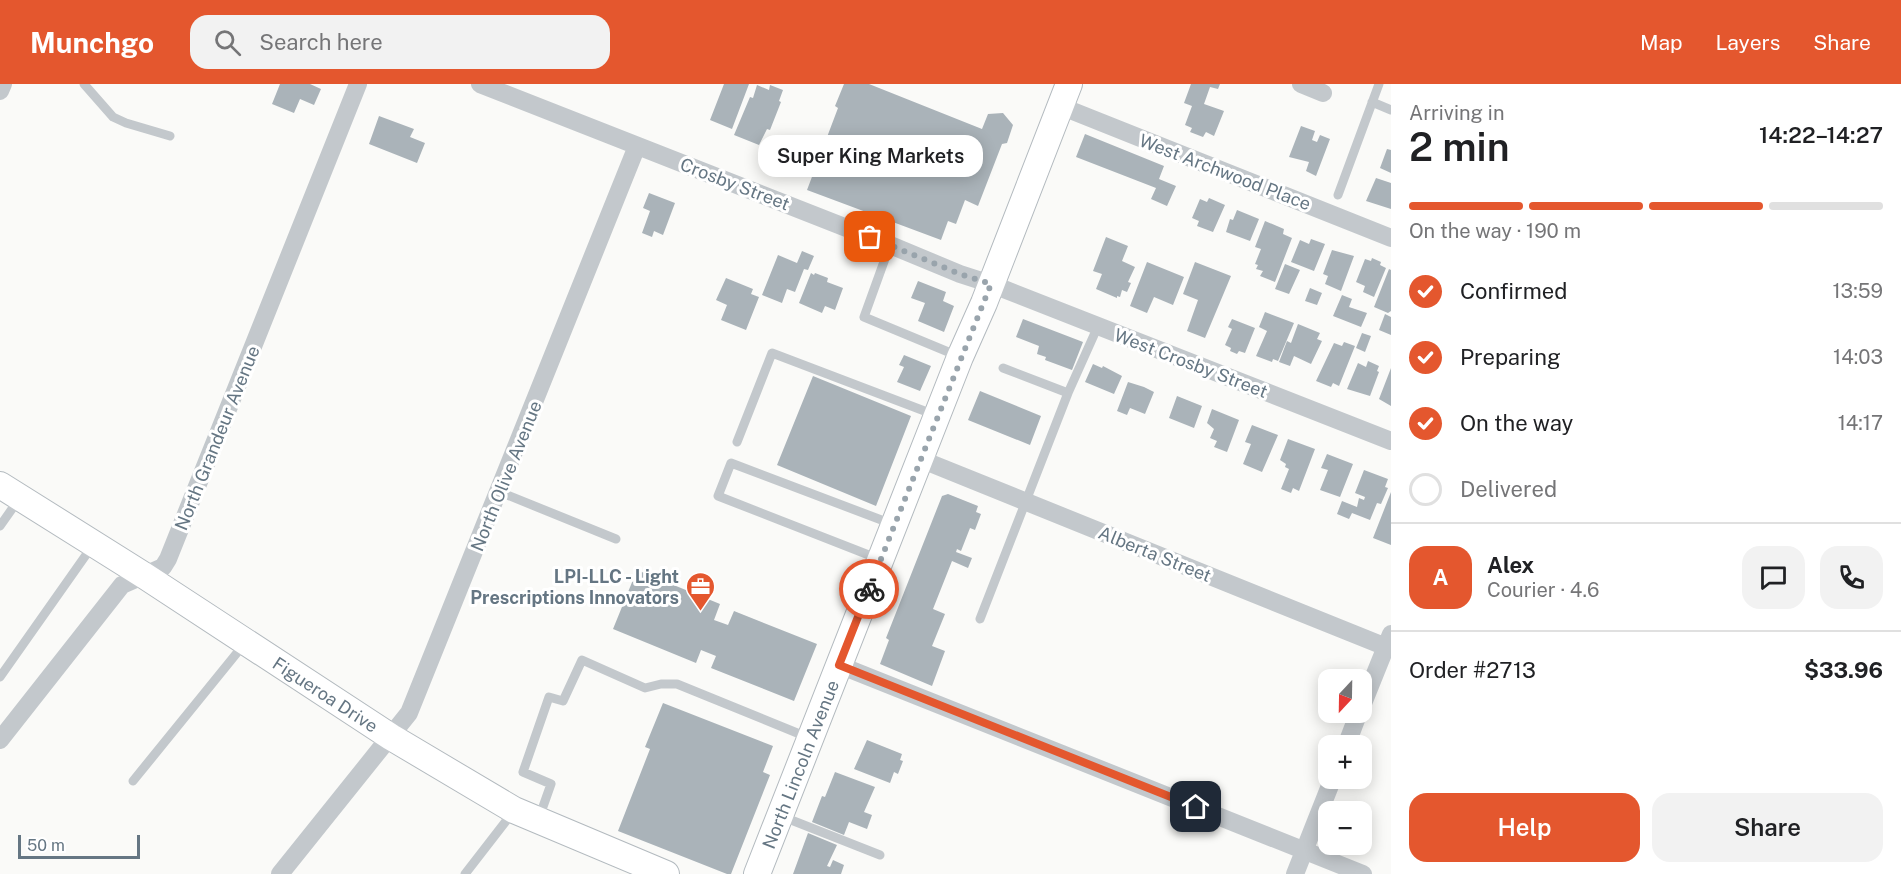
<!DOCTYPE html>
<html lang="en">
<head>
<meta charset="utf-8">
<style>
  body { margin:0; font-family:"Public Sans",sans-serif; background:#f2f2f2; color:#202124; height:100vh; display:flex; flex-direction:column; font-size:22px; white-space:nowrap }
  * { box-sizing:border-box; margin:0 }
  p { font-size:20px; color:#757577 }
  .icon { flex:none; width:33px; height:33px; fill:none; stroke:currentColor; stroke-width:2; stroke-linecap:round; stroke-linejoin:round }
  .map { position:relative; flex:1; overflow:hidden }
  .panel { display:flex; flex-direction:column; background:#fff; width:510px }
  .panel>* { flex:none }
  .needle { width:39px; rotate:202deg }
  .buttons { position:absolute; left:1318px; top:585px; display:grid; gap:12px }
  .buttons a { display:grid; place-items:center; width:54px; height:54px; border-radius:12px; background:#fff; box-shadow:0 3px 15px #0003; font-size:30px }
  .scale { position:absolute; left:18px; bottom:15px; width:122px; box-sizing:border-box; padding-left:6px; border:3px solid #657683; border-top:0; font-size:16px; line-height:21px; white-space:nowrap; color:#657683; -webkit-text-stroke:4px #fff; paint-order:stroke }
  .pin { position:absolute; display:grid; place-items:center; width:51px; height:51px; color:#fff; margin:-26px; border-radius:12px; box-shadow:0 3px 9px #0006 }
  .courier { position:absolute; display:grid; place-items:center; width:60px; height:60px; margin:-30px; border:4px solid #e4572e; border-radius:50%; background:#fff; color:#222; box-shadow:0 2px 8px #0007 }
  .bubble { position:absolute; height:42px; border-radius:18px; background:#fff; box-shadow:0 3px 15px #0003; font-size:20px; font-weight:600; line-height:42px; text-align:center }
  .overview em { font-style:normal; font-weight:600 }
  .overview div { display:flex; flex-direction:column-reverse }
  .overview { display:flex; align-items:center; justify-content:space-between; height:102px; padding:0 18px }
  h1 { font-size:39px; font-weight:600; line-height:45px }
  .bar { display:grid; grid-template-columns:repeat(4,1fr); gap:9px 6px; align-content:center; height:72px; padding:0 18px }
  .bar i { height:8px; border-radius:4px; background:#e0e0e0 }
  .bar .active { background:#e4572e }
  .bar p { grid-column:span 4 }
  .line { display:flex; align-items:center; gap:15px; padding:0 18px; border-top:2px solid #e0e0e0 }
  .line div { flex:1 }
  .round { display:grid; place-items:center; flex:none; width:63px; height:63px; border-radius:18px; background:#f2f2f2 }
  ol { padding:0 18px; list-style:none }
  li { display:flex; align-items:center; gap:18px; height:66px }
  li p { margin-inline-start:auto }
  li .icon { padding:6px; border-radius:50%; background:#e4572e; color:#fff; stroke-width:4 }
  li:last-child { color:#757577 }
  li i { width:33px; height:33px; border:3px solid #e0e0e0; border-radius:50% }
  .button { display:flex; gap:12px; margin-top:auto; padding:12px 18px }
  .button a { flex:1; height:69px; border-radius:18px; background:#e4572e; color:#fff; font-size:24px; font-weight:600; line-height:69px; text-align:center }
  .button a+a { background:#f2f2f2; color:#202124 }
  header { display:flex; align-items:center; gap:36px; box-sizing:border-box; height:84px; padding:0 30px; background:#e4572e; color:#fff }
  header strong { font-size:28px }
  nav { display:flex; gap:33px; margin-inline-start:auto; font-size:21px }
  .search { width:420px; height:54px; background:#f2f2f2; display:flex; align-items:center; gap:15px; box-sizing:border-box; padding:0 21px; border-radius:18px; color:#757577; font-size:22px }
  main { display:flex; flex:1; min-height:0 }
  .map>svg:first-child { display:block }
  .building { fill:#aab3b9 }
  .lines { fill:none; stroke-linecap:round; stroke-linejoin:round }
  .secondary-casing { stroke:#b3babf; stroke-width:28 }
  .lane { stroke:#c3c8cc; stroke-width:9 }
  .street { stroke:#c3c8cc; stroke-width:18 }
  .secondary { stroke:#fff; stroke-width:26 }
  .done { stroke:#99a4ac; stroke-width:6; stroke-dasharray:0 10.8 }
  .route { stroke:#e4572e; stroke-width:8 }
  .labels { text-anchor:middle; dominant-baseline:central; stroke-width:6; stroke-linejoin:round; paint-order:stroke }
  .street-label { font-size:18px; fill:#657683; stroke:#fff }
  .poi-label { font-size:18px; font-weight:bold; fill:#657683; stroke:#fff; text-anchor:end }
</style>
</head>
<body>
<header>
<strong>Munchgo</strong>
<div class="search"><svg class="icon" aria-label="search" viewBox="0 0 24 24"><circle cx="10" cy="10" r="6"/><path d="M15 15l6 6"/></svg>Search here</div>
<nav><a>Map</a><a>Layers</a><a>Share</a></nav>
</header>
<main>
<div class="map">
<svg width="1391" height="790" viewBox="0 0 1391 790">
  <rect width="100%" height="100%" fill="#fafaf8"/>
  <path class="building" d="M280 0H310L321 5 314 21 300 15 294 29 272 20Z
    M724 0H749L732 45 710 36Z
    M844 0H869L982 45 988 30 1003 29 1013 41 1007 59 1002 60 978 122 965 116 956 140 948 137 941 156 807 106 838 24 835 22Z
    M1191 0H1220L1218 5 1210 3 1204 20 1224 27 1214 52 1206 48 1203 53 1190 48 1192 44 1185 41 1192 22 1184 19Z
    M757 1 769 6 770 1 783 6 779 17 781 18 770 46 767 45 759 61 734 51 750 13 753 14Z
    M379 32 414 45 410 53 425 59 417 79 369 60Z
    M1301 42 1315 47 1312 56 1317 58 1320 51 1330 55 1316 92 1306 87 1309 78 1289 73Z
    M1085 50 1164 82 1159 95 1176 102 1167 122 1151 115 1156 104 1076 73Z
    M1387 65 1391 66V89L1380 84Z
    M1376 94 1391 99V125L1366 117Z
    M649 109 675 119 663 151 654 147 652 153 642 149 650 127 643 124Z
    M1209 114 1225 121 1213 148 1197 142 1199 137 1192 134 1200 115 1207 118Z
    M1237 126 1259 135 1250 157 1226 148 1230 135 1233 136Z
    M1265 137 1284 145 1283 150 1292 154 1275 198 1260 192 1263 187 1256 185 1258 181 1255 180 1261 165 1255 163Z
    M1106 153 1128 162 1122 177 1135 183 1128 198 1131 199 1127 208 1122 206 1120 213 1117 212V214L1096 205 1102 190 1093 187Z
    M1311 155 1325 160 1314 187 1291 178 1300 156 1309 160Z
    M1332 166 1354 172 1341 207 1325 200 1328 192 1323 190Z
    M802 167 814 172 808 186 804 185 795 208 787 205 782 219 762 211 778 171 797 179Z
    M1372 174 1381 178 1380 181 1386 184 1374 213 1363 208 1365 202 1356 198 1365 175 1371 177Z
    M1147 178 1184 193 1173 221 1154 213 1147 229 1130 222Z
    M1195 178 1231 192 1205 254 1187 247 1198 216 1183 210Z
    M1285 180 1300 186 1289 210 1275 205Z
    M1389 185 1391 186V227L1388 229 1374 223Z
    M811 189 814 191 815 189 828 194 827 198 843 204 835 226 825 222 822 229 799 219Z
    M726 194 753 205 751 210 759 213 746 246 721 236 727 221 716 216Z
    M918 197 946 208 943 217 954 222 944 248 918 237 925 219 911 214Z
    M1310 204 1322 209 1317 221 1305 217Z
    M1342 211 1352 215 1349 223 1367 229 1361 243 1333 232Z
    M1265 228 1294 239 1278 277 1273 275 1272 278 1256 272 1267 247 1259 243Z
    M1385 230 1391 233V251L1379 246Z
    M1023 235 1083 258 1072 286 1045 276 1046 273 1037 270 1039 262 1016 253Z
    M1232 235 1255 244 1245 269 1239 267 1237 270 1230 267 1231 264 1225 261 1232 245 1228 243Z
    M1298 240 1320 249 1317 255 1322 257 1311 280 1294 272 1290 282 1279 278 1287 257 1291 259Z
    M1362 249 1371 252 1365 268 1356 264Z
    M1344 258 1355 262 1339 302 1333 299 1331 303 1316 297 1334 259 1342 262Z
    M904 271 931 282 920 307 897 298 904 283 899 281Z
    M1368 277 1379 282 1377 287 1379 288 1370 312 1347 305 1358 279 1366 283Z
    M1093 280 1102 284 1103 282 1122 292 1114 310 1085 298Z
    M1391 284V322L1379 315Z
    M813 292 911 332 876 422 777 381Z
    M1128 298 1144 303 1154 308 1145 330 1130 324 1127 331 1117 327Z
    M980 307 1041 332 1030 361 968 336Z
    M1177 312 1202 322 1194 344 1169 334Z
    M1212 325 1239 336 1227 368 1214 363 1217 357 1210 354 1214 345 1207 339Z
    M1252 341 1278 351 1262 388 1243 380 1251 360 1245 358Z
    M1288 355 1315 365 1299 407 1293 404 1291 409 1281 405 1289 385 1285 383 1286 380 1280 376Z
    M1327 370 1353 380 1340 413 1320 406 1328 386 1321 384Z
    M1364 386 1388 395 1385 403 1388 404 1381 420 1377 419 1370 436 1352 429 1349 435 1337 430 1342 417 1357 423 1359 414 1364 416 1365 413 1355 409Z
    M1391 408V461L1373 454Z
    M948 410 978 422 976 428 981 430 975 446 970 444 961 467 957 465 956 468 972 474 968 484 952 477 933 525 945 530 932 562 945 567 932 602 880 580 889 556 886 554 942 412Z
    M637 486 720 520 714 536 728 541 734 527 817 560 794 617 711 584 716 572 701 566 696 579 613 545Z
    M663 619 773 662 763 688 770 691 731 790H727L618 747 650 665 645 663Z
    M867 656 902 670 900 676 903 677 898 690 894 688 890 699 854 685Z
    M835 688 875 703 864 728 872 731 867 745 849 738 844 751 812 738 822 712 825 713Z
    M808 749 837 761 827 782 830 783 833 776 844 781 841 790H793Z"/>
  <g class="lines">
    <defs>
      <g id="secondary">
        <path id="s1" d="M0 401 145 492 391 653 514 726 666 790"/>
        <path id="s2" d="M757 790 960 273 984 219 1069 0"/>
      </g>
    </defs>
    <use href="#secondary" class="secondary-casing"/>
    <path class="lane" d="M84 0 113 33 126 39 170 52
      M1372 18 1391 26
      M1338 111 1379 0
      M890 161 864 233 958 272
      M1003 284 1068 309 1098 242
      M737 358 772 269 935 331
      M500 408 616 455
      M0 442 19 415
      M879 475 718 412 731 379 892 440
      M980 535 1068 309
      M0 593 93 461
      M133 697 245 559
      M781 732 880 771
      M539 734 551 700 523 688 549 613 563 617 582 576 645 604 661 600H677L807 653
      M465 790 513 728"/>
    <path class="street" d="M480 0 890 161 960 190 991 200 1391 357
      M1301 0 1323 9
      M0 7 3 0
      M1060 22 1391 154
      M920 375 1391 565
      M839 581 1363 790
      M1362 622 1391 550
      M0 656 122 501 163 483 168 475 358 0
      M1346 662 1359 628
      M280 790 409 629 637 62
      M1295 790 1333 694"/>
    <use href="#secondary" class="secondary"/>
  </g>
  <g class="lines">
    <path class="done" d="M869 505 991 200 960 190 870 153"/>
    <path class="route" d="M869 505 839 581 1196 723"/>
  </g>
  <defs>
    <symbol id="office-pin" viewBox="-11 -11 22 30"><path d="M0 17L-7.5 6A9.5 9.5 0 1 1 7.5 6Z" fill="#e4572e" stroke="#fff"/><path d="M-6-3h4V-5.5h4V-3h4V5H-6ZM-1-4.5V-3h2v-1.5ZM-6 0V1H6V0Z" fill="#fff"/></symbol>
  </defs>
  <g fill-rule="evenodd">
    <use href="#office-pin" x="684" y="486" width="33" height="45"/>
  </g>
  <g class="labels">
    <g class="street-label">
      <text transform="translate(1225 88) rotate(21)">West Archwood Place</text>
      <text transform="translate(735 100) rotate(21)">Crosby Street</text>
      <text transform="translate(1191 279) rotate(21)">West Crosby Street</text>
      <text transform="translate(217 354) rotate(-68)">North Grandeur Avenue</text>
      <text transform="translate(506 392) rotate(-68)">North Olive Avenue</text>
      <text transform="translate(1155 470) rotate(22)">Alberta Street</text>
      <text stroke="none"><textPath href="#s1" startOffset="387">Figueroa Drive</textPath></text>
      <text stroke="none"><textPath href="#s2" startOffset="118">North Lincoln Avenue</textPath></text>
    </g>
    <g class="poi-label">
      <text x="679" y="492">LPI-LLC - Light<tspan x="679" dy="21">Prescriptions Innovators</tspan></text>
    </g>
  </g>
</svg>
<div class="buttons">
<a><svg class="needle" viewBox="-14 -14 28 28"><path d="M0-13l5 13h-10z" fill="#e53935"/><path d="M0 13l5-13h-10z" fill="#757577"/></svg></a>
<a>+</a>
<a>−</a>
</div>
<div class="scale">50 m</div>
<div class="pin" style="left:870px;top:153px;background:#ea580c"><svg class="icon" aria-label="bag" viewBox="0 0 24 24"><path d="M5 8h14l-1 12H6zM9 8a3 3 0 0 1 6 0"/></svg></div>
<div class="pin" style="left:1196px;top:723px;background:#1f2937"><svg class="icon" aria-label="home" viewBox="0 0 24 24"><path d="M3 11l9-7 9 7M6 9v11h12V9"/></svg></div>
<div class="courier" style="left:869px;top:505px"><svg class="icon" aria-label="bike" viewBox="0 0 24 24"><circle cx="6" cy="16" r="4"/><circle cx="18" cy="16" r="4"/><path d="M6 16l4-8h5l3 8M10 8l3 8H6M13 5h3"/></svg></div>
<div class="bubble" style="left:758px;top:51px;width:225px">Super King Markets</div>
</div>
<section class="panel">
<div class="overview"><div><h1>2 min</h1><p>Arriving in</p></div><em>14:22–14:27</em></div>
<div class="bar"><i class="active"></i><i class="active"></i><i class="active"></i><i></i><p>On the way · 190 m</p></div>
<ol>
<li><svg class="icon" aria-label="check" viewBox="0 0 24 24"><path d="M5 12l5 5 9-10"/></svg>Confirmed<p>13:59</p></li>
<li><svg class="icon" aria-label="check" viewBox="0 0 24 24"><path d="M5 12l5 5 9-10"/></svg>Preparing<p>14:03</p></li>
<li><svg class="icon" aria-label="check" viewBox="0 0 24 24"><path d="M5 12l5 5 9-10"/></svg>On the way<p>14:17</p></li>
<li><i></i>Delivered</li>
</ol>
<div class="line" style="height:108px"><b class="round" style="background:#e4572e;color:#fff">A</b><div><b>Alex</b><p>Courier · 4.6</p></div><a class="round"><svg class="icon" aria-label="chat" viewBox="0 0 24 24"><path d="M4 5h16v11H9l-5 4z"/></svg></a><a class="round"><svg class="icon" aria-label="phone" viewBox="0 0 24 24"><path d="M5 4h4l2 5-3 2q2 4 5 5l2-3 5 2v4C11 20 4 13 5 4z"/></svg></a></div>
<div class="line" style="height:78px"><div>Order #2713</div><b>$33.96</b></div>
<div class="button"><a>Help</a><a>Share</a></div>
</section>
</main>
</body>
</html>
